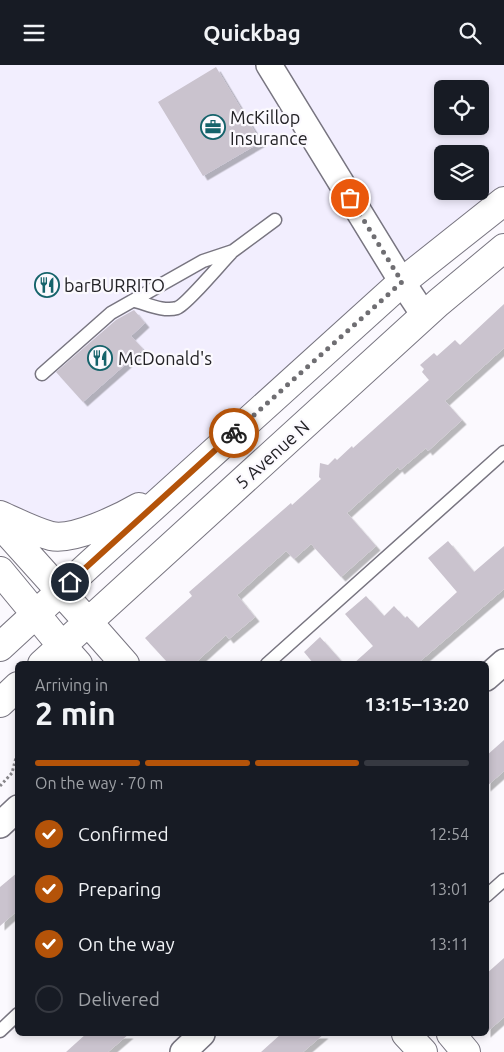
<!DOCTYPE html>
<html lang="en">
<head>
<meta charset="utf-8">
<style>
  body { margin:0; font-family:Ubuntu,sans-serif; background:#20242c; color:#f1f3f6; height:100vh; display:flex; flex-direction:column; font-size:19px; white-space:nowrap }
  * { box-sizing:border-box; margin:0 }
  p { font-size:16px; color:#9ea1a6 }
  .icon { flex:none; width:28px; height:28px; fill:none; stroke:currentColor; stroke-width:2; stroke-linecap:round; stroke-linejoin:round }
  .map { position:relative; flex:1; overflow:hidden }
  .panel { position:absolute; left:15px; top:596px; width:474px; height:375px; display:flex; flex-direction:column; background:#171b24; border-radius:8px; box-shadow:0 2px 8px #0003 }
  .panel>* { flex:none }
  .fabs { position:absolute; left:434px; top:15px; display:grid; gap:10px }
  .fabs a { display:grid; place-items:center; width:55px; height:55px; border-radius:8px; background:#171b24; box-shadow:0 2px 8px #0003; font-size:25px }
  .pin { position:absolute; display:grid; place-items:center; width:42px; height:42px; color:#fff; margin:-21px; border:2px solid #fff; border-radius:50%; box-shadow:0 1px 5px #0007 }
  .courier { position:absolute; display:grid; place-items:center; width:50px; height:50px; margin:-25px; border:4px solid #b45309; border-radius:50%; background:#fff; color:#222; box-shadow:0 1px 6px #0007 }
  .head em { font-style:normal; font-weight:700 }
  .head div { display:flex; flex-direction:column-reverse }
  .head { display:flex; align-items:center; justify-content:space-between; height:85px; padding:0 20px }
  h1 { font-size:32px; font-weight:700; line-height:38px }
  .bar { display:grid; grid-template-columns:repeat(4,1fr); gap:8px 5px; align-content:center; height:60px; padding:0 20px }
  .bar i { height:6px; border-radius:4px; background:#363941 }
  .bar .on { background:#b45309 }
  .bar p { grid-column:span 4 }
  ol { padding:0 20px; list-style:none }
  li { display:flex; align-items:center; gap:15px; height:55px }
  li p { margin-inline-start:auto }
  li .icon { padding:5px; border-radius:50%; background:#b45309; color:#fff; stroke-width:4 }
  li:last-child { color:#9ea1a6 }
  li i { width:28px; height:28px; border:2px solid #363941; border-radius:50% }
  header { display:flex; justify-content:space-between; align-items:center; height:65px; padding:0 20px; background:#171b24; font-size:22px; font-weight:700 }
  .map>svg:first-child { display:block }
  .built { fill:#f2eefe; fill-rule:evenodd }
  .building { fill:#cac3ce; filter:url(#shadow) }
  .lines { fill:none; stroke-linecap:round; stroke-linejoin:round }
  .service-casing { stroke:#787580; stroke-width:15 }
  .minor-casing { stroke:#787580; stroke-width:28 }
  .tertiary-casing { stroke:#787580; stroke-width:30 }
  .secondary-casing { stroke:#787580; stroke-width:30 }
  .path { stroke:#87868a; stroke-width:3; stroke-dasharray:2.5 2.5; stroke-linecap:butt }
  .service { stroke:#fff; stroke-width:12 }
  .minor { stroke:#fff; stroke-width:25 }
  .tertiary { stroke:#fff; stroke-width:28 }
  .secondary { stroke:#fff; stroke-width:28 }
  .done { stroke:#6f6e72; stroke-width:5; stroke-dasharray:0 9 }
  .route { stroke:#b45309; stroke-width:6 }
  .labels { text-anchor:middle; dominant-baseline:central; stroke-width:4.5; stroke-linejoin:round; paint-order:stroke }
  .poi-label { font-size:18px; fill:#242327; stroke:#fbf9fe; text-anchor:start }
  .street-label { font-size:18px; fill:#242327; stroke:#fbf9fe }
</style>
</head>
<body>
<header><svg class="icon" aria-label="menu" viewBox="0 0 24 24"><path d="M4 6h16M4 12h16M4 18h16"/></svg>Quickbag<svg class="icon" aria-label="search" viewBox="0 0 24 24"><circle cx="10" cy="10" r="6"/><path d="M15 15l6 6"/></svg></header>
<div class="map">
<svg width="504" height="987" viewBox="0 0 504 987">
  <defs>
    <filter id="shadow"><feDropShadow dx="4.5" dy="4.5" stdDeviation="0" flood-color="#0004"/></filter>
  </defs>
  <rect width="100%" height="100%" fill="#fbf9fe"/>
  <path class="built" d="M0 0H504V136L175 421 79 468 0 450ZM442 24H480V61H442ZM442 89H480V126H442Z"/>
  <path class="building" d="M216 2 261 77 203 111 158 37Z
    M504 239V283L445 336 462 355 428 386 426 383 400 405 398 402 347 448 376 481 341 512 311 479 294 494 286 486 237 530 255 552 229 574 226 570 194 599H169L145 573 192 531 189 527 291 438 292 440 321 414 319 412 320 398 328 400 335 393 337 395 352 381 353 383 429 315 422 307 424 304 420 300 434 288 437 291 455 275 460 280Z
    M134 245 145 258 131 271 143 284 83 337 56 307 116 255Z
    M448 476 474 507 504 481V524L417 599H353L373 581 345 549 366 531 384 551 394 541 405 553 407 551 418 563 457 527 428 493Z
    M320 572 344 599H314L304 587Z
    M504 675V706L486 722V691Z
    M18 807V845L0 861V822Z
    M504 893V952L486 968V909Z
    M86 969H129L108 987H66Z
    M281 969H324L303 987H261Z"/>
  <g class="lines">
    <defs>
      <path id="service" d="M135 236C147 239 164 247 177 243 186 240 222 197 231 188
        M42 309 111 248 203 196 233 186 275 155
        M267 599 504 387
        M486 831 504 815
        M0 966 18 949"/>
      <path id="minor" d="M269 0 402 217 424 250
        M486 613 504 597
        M0 760 18 743
        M183 987 202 969"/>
      <path id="tertiary" d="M88 557 125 599
        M62 581 78 599
        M406 969 423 987
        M451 969 466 987"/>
      <path id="secondary" d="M0 450C16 457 33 466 51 471 73 476 120 453 139 442
        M0 459 88 557
        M0 506 62 581
        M0 582 90 499 402 217 504 136
        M42 599 438 238 504 183
        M0 638 18 621"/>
    </defs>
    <use href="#service" class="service-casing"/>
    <use href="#minor" class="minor-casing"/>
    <use href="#tertiary" class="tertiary-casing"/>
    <use href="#secondary" class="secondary-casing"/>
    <path class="path" d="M0 721 12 708 18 685"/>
    <use href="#service" class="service"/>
    <use href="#minor" class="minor"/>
    <use href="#tertiary" class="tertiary"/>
    <use href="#secondary" class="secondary"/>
  </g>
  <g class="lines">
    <path class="done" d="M234 368 402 217 350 133"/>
    <path class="route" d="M70 517 234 368"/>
  </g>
  <defs>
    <symbol id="office-ring" viewBox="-11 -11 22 22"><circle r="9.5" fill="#fbf9fe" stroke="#15636b" stroke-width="1.5"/><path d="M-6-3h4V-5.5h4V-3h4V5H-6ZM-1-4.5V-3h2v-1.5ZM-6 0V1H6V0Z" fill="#15636b"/></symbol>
    <symbol id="restaurant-ring" viewBox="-11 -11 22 22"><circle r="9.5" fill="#fbf9fe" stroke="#15636b" stroke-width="1.5"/><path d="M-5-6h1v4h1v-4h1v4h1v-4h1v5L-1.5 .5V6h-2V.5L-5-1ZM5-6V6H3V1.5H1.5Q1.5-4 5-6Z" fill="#15636b"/></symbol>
  </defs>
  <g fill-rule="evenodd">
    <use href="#office-ring" x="199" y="48" width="28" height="28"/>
    <use href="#restaurant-ring" x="33" y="206" width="28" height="28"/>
    <use href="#restaurant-ring" x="86" y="279" width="28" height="28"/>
  </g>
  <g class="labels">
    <g class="poi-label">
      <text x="230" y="52">McKillop<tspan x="230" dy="21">Insurance</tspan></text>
      <text x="64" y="220">barBURRITO</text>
      <text x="118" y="293">McDonald's</text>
    </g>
    <g class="street-label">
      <text transform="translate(272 389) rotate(-42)">5 Avenue N</text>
    </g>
  </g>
</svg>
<div class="fabs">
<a><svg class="icon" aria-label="locate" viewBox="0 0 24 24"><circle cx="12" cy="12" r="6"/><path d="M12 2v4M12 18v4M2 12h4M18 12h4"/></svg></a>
<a><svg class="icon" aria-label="layers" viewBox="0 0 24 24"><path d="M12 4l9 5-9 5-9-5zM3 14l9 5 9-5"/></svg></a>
</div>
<div class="pin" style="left:350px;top:133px;background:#ea580c"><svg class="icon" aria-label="bag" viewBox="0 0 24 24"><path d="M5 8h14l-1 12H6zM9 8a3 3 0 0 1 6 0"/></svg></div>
<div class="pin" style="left:70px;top:517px;background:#1f2937"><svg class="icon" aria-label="home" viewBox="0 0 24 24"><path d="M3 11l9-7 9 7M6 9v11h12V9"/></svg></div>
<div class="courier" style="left:234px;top:368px"><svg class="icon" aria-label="bike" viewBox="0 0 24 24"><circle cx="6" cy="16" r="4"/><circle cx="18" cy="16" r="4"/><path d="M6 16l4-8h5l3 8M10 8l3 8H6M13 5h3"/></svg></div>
<section class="panel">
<div class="head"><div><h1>2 min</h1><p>Arriving in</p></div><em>13:15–13:20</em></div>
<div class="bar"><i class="on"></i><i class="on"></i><i class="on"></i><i></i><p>On the way · 70 m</p></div>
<ol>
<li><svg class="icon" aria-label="check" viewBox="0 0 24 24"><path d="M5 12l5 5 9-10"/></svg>Confirmed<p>12:54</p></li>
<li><svg class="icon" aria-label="check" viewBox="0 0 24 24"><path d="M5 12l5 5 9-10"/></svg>Preparing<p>13:01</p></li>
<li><svg class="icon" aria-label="check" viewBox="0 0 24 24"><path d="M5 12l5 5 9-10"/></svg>On the way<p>13:11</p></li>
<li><i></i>Delivered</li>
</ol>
</section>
</div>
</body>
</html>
